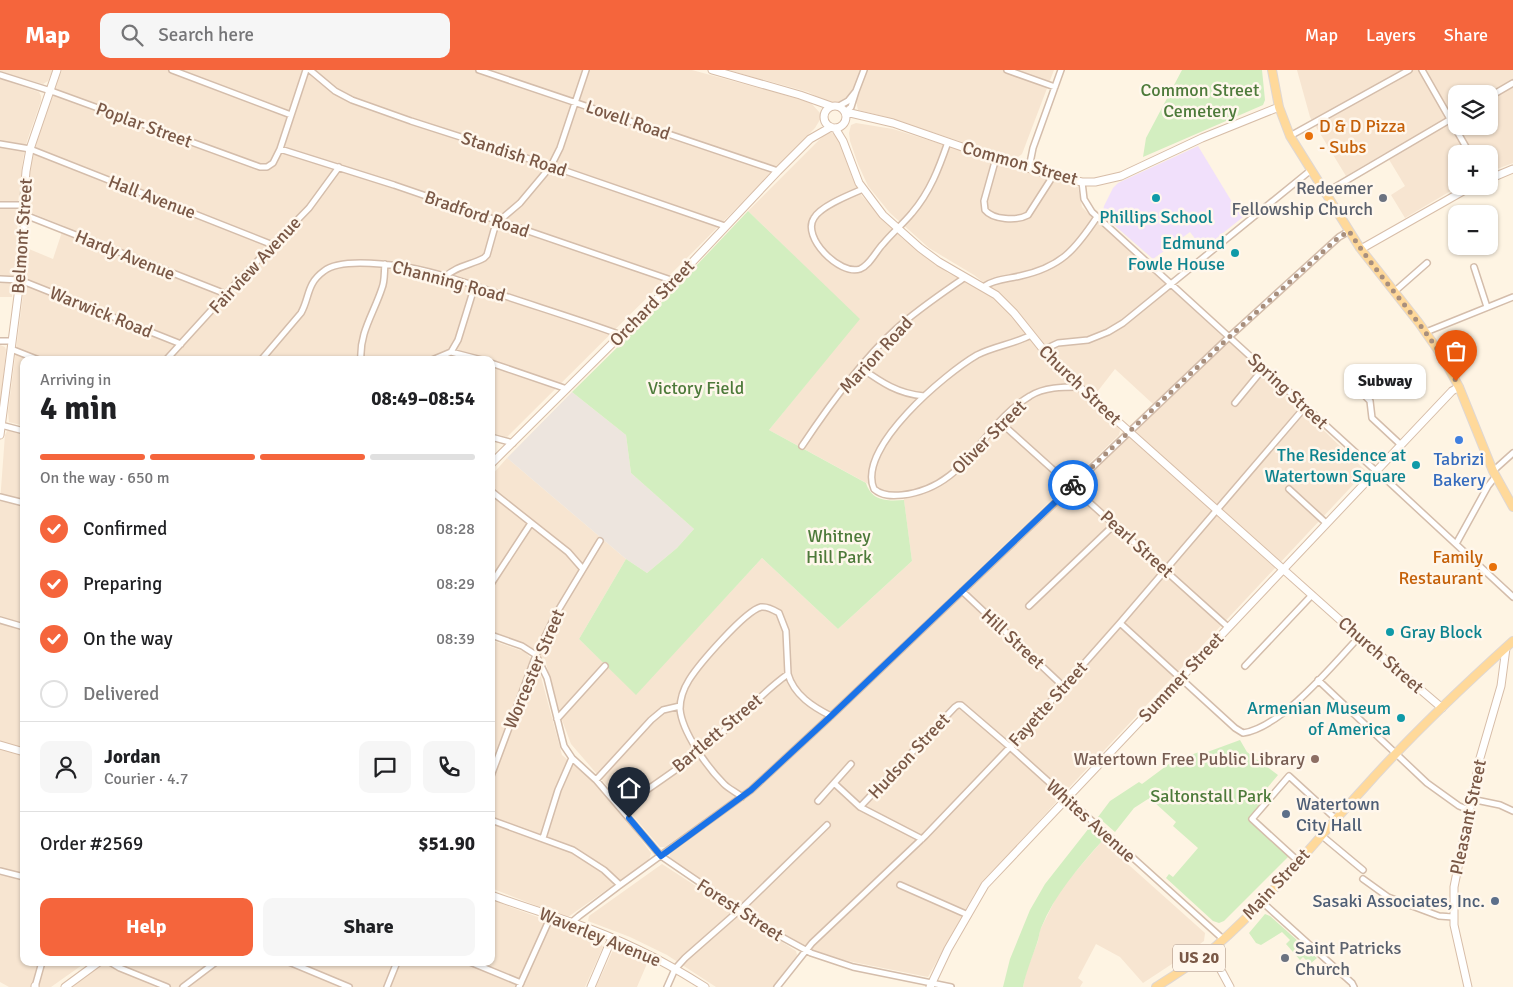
<!DOCTYPE html>
<html lang="en">
<head>
<meta charset="utf-8">
<style>
  body { margin:0; font-family:Signika,sans-serif; background:#f6f6f6; color:#202124; height:100vh; display:flex; flex-direction:column; font-size:19px; white-space:nowrap }
  * { box-sizing:border-box; margin:0 }
  p { font-size:16px; color:#757577 }
  .icon { flex:none; width:28px; height:28px; fill:none; stroke:currentColor; stroke-width:2; stroke-linecap:round; stroke-linejoin:round }
  .map { position:relative; flex:1; overflow:hidden }
  .panel { position:absolute; left:20px; top:286px; width:475px; height:610px; display:flex; flex-direction:column; background:#fff; border-radius:10px; box-shadow:0 1px 4px #0004 }
  .panel>* { flex:none }
  .controls { position:absolute; left:1448px; top:15px; display:grid; gap:10px }
  .controls a { display:grid; place-items:center; width:50px; height:50px; border-radius:10px; background:#fff; box-shadow:0 1px 4px #0004; font-size:25px }
  .pin { position:absolute; display:grid; place-items:center; width:42px; height:42px; color:#fff; margin:-51px -21px; border-radius:50% 50% 50% 0; rotate:-45deg; box-shadow:0 0 5px #0007 }
  .pin .icon { rotate:45deg }
  .courier { position:absolute; display:grid; place-items:center; width:50px; height:50px; margin:-25px; border:4px solid #1a73e8; border-radius:50%; background:#fff; color:#222; box-shadow:0 1px 6px #0007 }
  .bubble { position:absolute; height:35px; border-radius:10px; background:#fff; box-shadow:0 1px 4px #0004; font-size:16px; font-weight:700; line-height:35px; text-align:center }
  .overview em { font-style:normal; font-weight:700 }
  .overview div { display:flex; flex-direction:column-reverse }
  .overview { display:flex; align-items:center; justify-content:space-between; height:85px; padding:0 20px }
  h1 { font-size:32px; font-weight:700; line-height:38px }
  .bar { display:grid; grid-template-columns:repeat(4,1fr); gap:8px 5px; align-content:center; height:60px; padding:0 20px }
  .bar i { height:6px; border-radius:4px; background:#e0e0e0 }
  .bar .on { background:#f5653c }
  .bar p { grid-column:span 4 }
  .line { display:flex; align-items:center; gap:12px; padding:0 20px; border-top:1px solid #e0e0e0 }
  .line div { flex:1 }
  .round { display:grid; place-items:center; flex:none; width:52px; height:52px; border-radius:10px; background:#f6f6f6 }
  ol { padding:0 20px; list-style:none }
  li { display:flex; align-items:center; gap:15px; height:55px }
  li p { margin-inline-start:auto }
  li .icon { padding:5px; border-radius:50%; background:#f5653c; color:#fff; stroke-width:4 }
  li:last-child { color:#757577 }
  li i { width:28px; height:28px; border:2px solid #e0e0e0; border-radius:50% }
  .action { display:flex; gap:10px; margin-top:auto; padding:10px 20px }
  .action a { flex:1; height:58px; border-radius:10px; background:#f5653c; color:#fff; font-size:20px; font-weight:700; line-height:58px; text-align:center }
  .action a+a { background:#f6f6f6; color:#202124 }
  header { display:flex; align-items:center; gap:30px; box-sizing:border-box; height:70px; padding:0 25px; background:#f5653c; color:#fff }
  header strong { font-size:24px }
  nav { display:flex; gap:28px; margin-inline-start:auto; font-size:18px }
  .search { width:350px; height:45px; background:#f6f6f6; display:flex; align-items:center; gap:12px; box-sizing:border-box; padding:0 18px; border-radius:10px; color:#757577; font-size:19px }
  .map>svg:first-child { display:block }
  .residential { fill:#f7e5d1; fill-rule:evenodd }
  .industrial { fill:#ede5de }
  .education { fill:#f1e0fb }
  .green { fill:#d3eec0 }
  .lines { fill:none; stroke-linecap:round; stroke-linejoin:round }
  .street-casing { stroke:#d4bdab; stroke-width:8 }
  .secondary-casing { stroke:#d7bda8; stroke-width:9 }
  .primary-casing { stroke:#dfd7d3; stroke-width:10 }
  .street { stroke:#fff; stroke-width:5 }
  .secondary { stroke:#fff; stroke-width:7 }
  .primary { stroke:#ffd99a; stroke-width:8 }
  .done { stroke:#a88f7d; stroke-width:5; stroke-dasharray:0 9 }
  .route { stroke:#1a73e8; stroke-width:6 }
  .food-dot { fill:#e8710a; stroke:#fff7ec; stroke-width:2 }
  .culture-dot { fill:#0f9aa8; stroke:#fff7ec; stroke-width:2 }
  .worship-dot { fill:#6b7280; stroke:#fff7ec; stroke-width:2 }
  .shop-dot { fill:#3f7fe0; stroke:#fff7ec; stroke-width:2 }
  .education-dot { fill:#8d6e63; stroke:#fff7ec; stroke-width:2 }
  .service-dot { fill:#5c6f8a; stroke:#fff7ec; stroke-width:2 }
  .labels { text-anchor:middle; dominant-baseline:central; stroke-width:5; stroke-linejoin:round; paint-order:stroke }
  .shield { fill:#fff7ec; stroke:#a28878; stroke-width:1 }
  .shield-label { font-size:16px; font-weight:bold; fill:#7a5846 }
  .park-label { font-size:18px; fill:#4d7a3a; stroke:#fff7ec }
  .street-label { font-size:18px; fill:#7a5846; stroke:#fff7ec }
  .food-label { font-size:18px; fill:#c56008; stroke:#fff7ec; text-anchor:start }
  .worship-label { font-size:18px; fill:#5b616d; stroke:#fff7ec; text-anchor:end }
  .culture-label { font-size:18px; fill:#0d838f; stroke:#fff7ec; text-anchor:end }
  .shop-label { font-size:18px; fill:#366cbe; stroke:#fff7ec }
  .education-label { font-size:18px; fill:#785e54; stroke:#fff7ec; text-anchor:end }
  .service-label { font-size:18px; fill:#4e5e75; stroke:#fff7ec; text-anchor:start }
</style>
</head>
<body>
<header>
<strong>Map</strong>
<div class="search"><svg class="icon" aria-label="search" viewBox="0 0 24 24"><circle cx="10" cy="10" r="6"/><path d="M15 15l6 6"/></svg>Search here</div>
<nav><a>Map</a><a>Layers</a><a>Share</a></nav>
</header>
<div class="map">
<svg width="1513" height="917" viewBox="0 0 1513 917">
  <rect width="100%" height="100%" fill="#fef4e3"/>
  <path class="residential" d="M0 0H53L48 11 43 14 0 2Z
    M62 0H692L810 32 821 44V48L815 58 703 172 507 367 491 363V290H24V356L9 352 8 342 29 179 53 189 64 156 29 142 28 117 30 96 39 58Z
    M728 0H1054L1022 84 1018 87H1008L886 47 858 40 856 31 857 25 842 32H827L808 22Z
    M1297 0H1513V93L1489 102V84H1456V116H1459L1405 148 1391 125 1405 116 1385 83 1346 106 1310 47ZM1456 24H1489V56H1456Z
    M0 9 39 22 41 26V31L27 71 23 89 17 142 18 177 12 227H0Z
    M856 53 893 59 1078 117 1082 137 1086 141 1223 267 1153 334 1115 299 1094 326 1058 294 1007 231 974 205 929 178 890 143 868 116 858 94 850 71 849 63 851 55Z
    M828 63H832L837 66 841 74 852 107 862 126 902 168 948 203 977 216 997 229 1011 244 1036 277 1085 328 1119 358 1120 361 1119 365 761 708 665 777H660L571 674 556 634 545 589 491 566V406L507 388 626 489 579 569 636 624 762 488 838 559 912 491 903 423 883 422 769 360 859 249 748 141 823 66Z
    M1228 272 1231 273 1268 307 1366 401 1065 722 975 823 928 907 843 890 798 875 673 793 670 789V783L765 712Z
    M0 275 5 277 6 280 0 338Z
    M10 360 24 364V892L85 893 51 917H9L0 912V432L5 365 7 361Z
    M491 570 525 582 529 586 541 607 562 685 585 704 614 733 651 783 649 790 568 847 550 841 491 818Z
    M1102 771 1205 863 1204 871 1175 892 1143 913 1120 887 1096 874 1078 908 1083 912 1080 917H1023L1027 899 1038 871 1040 860 1055 830 1065 814Z
    M662 794 796 881 797 885 773 917H716L667 885 630 867 588 851 589 846Z
    M491 830 599 869 603 877 585 917H70L105 893 491 892Z
    M620 877 649 889 637 917H596L613 880Z"/>
  <path class="industrial" d="M572 322 626 365 631 403 694 459 677 478 647 503 626 489 507 388Z"/>
  <path class="education" d="M1198 76 1232 132 1243 147 1203 179 1190 162 1153 189 1106 148 1103 141 1104 136 1113 118 1118 113Z"/>
  <path class="green" d="M1182 0H1262L1265 30 1263 35 1143 87 1146 68Z
    M748 141 860 249 769 360 866 413C872 432 888 431 904 430L912 491 838 559 762 488 636 625 579 569 626 489 647 503 677 478 694 459 631 403 626 365 572 322 642 253Z
    M1240 670 1247 682 1278 705 1262 724 1266 728 1248 750 1289 786 1224 851 1219 853 1213 851 1166 808 1169 804 1173 807 1198 778 1173 756 1176 752 1154 732 1148 729 1134 738 1115 762 1098 747 1110 731 1139 712 1142 714 1181 685 1185 687 1199 682 1202 684Z
    M1089 758 1102 771C1078 798 1055 824 1041 858 1039 863 1039 868 1037 873 1032 888 1026 902 1023 917H1003L1010 889 1030 840 1045 814Z
    M1265 844 1270 846 1317 888 1310 894 1303 887 1300 890 1286 874 1290 870 1282 862 1261 875 1256 873 1249 863Z"/>
  <g class="lines">
    <defs>
      <path id="street" d="M172 0 291 45
        M310 0 335 21 352 30 411 51 551 96 725 156
        M479 0 778 101
        M1007 0 1055 17
        M1422 0 1470 84
        M0 5 54 22 260 97H267L273 93 280 79 306 0
        M856 21 864 0
        M1489 27 1513 13
        M839 36 848 31 856 21 851 37 845 42
        M1290 66 1409 0
        M0 74 30 79 273 175
        M280 79 394 115 674 211
        M996 88 984 131 985 140C993 150 1017 151 1028 145L1053 106
        M1029 98 1033 78 1061 0
        M1082 112 1084 129 1092 142 1376 401
        M863 119C849 125 821 136 814 148 801 167 840 206 860 199 870 195 876 181 883 174 892 163 903 154 912 143 930 122 939 98 948 72
        M1325 123 1456 46
        M0 135H24
        M25 145 226 224
        M1474 197 1487 237
        M445 207C456 196 471 195 484 188L487 185 494 160 499 151 520 133 551 96 560 78 586 0
        M0 209 20 210 181 274
        M983 217C994 209 1008 209 1020 206 1061 197 1075 180 1097 147
        M1394 222 1427 193
        M1426 262 1513 227
        M1031 265C1014 274 995 276 977 285 946 303 856 378 874 419 882 426 892 426 902 425 967 418 981 355 1030 326 1044 317 1063 317 1079 317
        M0 271H12
        M11 279 39 290
        M1043 280 1058 273 1088 270 1108 262 1123 253 1311 100
        M451 282 458 270 475 215
        M166 290 238 211 309 138 339 97
        M261 290 301 243C310 227 306 214 324 201 340 188 386 194 406 197 440 203 473 215 505 226 544 239 583 251 621 265
        M361 290C359 263 374 243 382 218 385 211 384 202 385 194
        M432 290 451 282 482 290
        M491 293 567 319
        M861 298C881 312 898 324 924 326
        M1358 319 1370 331 1372 348 1401 375
        M1235 333 1263 299
        M1000 352 1228 557
        M1 355 24 361
        M491 367 513 373
        M802 376C828 337 861 291 896 259 917 240 941 224 964 208
        M1376 400 1513 527
        M1493 401 1513 383
        M1289 419 1326 453
        M491 421 568 482 582 498
        M0 427 24 433
        M1456 474 1488 416 1496 406
        M491 514 531 453
        M962 521 1064 617
        M1029 536 1115 454
        M0 550 24 557
        M1120 553 1235 658 1243 663C1282 657 1332 596 1359 567
        M491 565 522 576 536 585 547 608 564 676 572 688 558 720 543 768
        M1245 596 1312 525
        M1318 610 1427 713 1459 736 1469 740
        M557 649 605 596
        M572 688 596 710 661 786 769 860 811 883 853 897 951 917
        M491 706 536 585 556 544 600 471
        M596 710 651 650 663 640 680 636
        M834 713 860 737 922 769
        M742 727C736 722 729 719 724 714 707 697 682 662 680 639 680 629 684 618 689 610 699 594 745 541 761 537 768 536 774 540 779 543L786 561 788 604C794 625 813 637 831 646
        M1471 729 1500 735 1513 741
        M818 731 851 694
        M860 737 955 637 958 635H961L1010 677 1223 869
        M621 738C656 713 693 690 724 661 746 642 764 621 788 604
        M491 750 573 780 604 800 620 815
        M1321 765 1363 800
        M1298 791 1252 749 1289 706 1336 749
        M0 801 24 807
        M1363 809 1388 827 1439 846 1453 847
        M900 815 968 845
        M1261 831 1352 913 1354 917
        M572 852 579 846 620 815 751 720 831 646 1229 267 1339 167 1349 161
        M110 892 120 898 167 917
        M289 892 349 917
        M470 892 521 913
        M35 917 42 892
        M183 917 216 892
        M387 917 397 892
        M519 917 551 846
        M667 917 675 899 685 888 743 837 827 755
        M777 917 812 873 925 766 1012 675 1120 553 1305 337"/>
      <path id="secondary" d="M712 0 800 25 831 36
        M824 47a11 11 0 1 1 22 0a11 11 0 1 1-22 0Z
        M846 42 893 53 968 79 1053 106 1082 112H1095L1121 106 1202 68 1279 37
        M835 58 843 71 859 113 883 145 920 178 939 192 996 225 1014 243 1050 288 1067 306 1359 567 1442 638
        M1489 109 1513 99
        M1361 179 1472 116
        M0 365 24 179V125L26 101 30 79 57 0
        M491 394 665 221 778 101 810 69 831 57
        M0 675 24 682
        M491 825C518 835 544 843 571 852 618 868 663 890 705 917
        M1210 880 1230 917
        M35 916V917
        M65 917 99 892
        M591 917 612 868
        M930 917 948 879 985 815 1452 321 1459 317
        M1468 917 1454 855V817L1480 688 1501 616 1506 578"/>
      <path id="primary" d="M1272 0 1279 37 1290 66 1360 178 1419 253 1442 286 1459 317 1493 401 1513 437
        M1156 917C1176 904 1198 891 1216 876 1270 829 1315 771 1364 718 1410 666 1461 618 1513 571"/>
    </defs>
    <use href="#street" class="street-casing"/>
    <use href="#secondary" class="secondary-casing"/>
    <use href="#primary" class="primary-casing"/>
    <use href="#street" class="street"/>
    <use href="#secondary" class="secondary"/>
    <use href="#primary" class="primary"/>
  </g>
  <g class="lines">
    <path class="done" d="M1073 415 1225 271 1338 168 1349 161C1382 213 1428 256 1456 311"/>
    <path class="route" d="M629 748 661 786 751 720 831 646 1073 415"/>
  </g>
  <g class="food-dot">
    <circle cx="1309" cy="66" r="5"/>
    <circle cx="1493" cy="497" r="5"/>
  </g>
  <g class="culture-dot">
    <circle cx="1156" cy="128" r="5"/>
    <circle cx="1235" cy="183" r="5"/>
    <circle cx="1416" cy="395" r="5"/>
    <circle cx="1390" cy="562" r="5"/>
    <circle cx="1401" cy="648" r="5"/>
  </g>
  <g class="worship-dot">
    <circle cx="1383" cy="128" r="5"/>
    <circle cx="1285" cy="888" r="5"/>
  </g>
  <circle class="shop-dot" cx="1459" cy="370" r="5"/>
  <circle class="education-dot" cx="1315" cy="689" r="5"/>
  <g class="service-dot">
    <circle cx="1286" cy="744" r="5"/>
    <circle cx="1495" cy="831" r="5"/>
  </g>
  <g class="labels">
    <rect class="shield" x="1173" y="874.5" width="52" height="27" rx="4"/>
    <g class="shield-label">
      <text x="1199" y="888">US 20</text>
    </g>
    <g class="park-label">
      <text x="1200" y="20">Common Street<tspan x="1200" dy="21">Cemetery</tspan></text>
      <text x="696" y="318">Victory Field</text>
      <text x="839" y="466">Whitney<tspan x="839" dy="21">Hill Park</tspan></text>
      <text x="1211" y="726">Saltonstall Park</text>
    </g>
    <g class="street-label">
      <text transform="translate(628 50) rotate(19)">Lovell Road</text>
      <text transform="translate(144 55) rotate(20)">Poplar Street</text>
      <text transform="translate(514 84) rotate(18)">Standish Road</text>
      <text transform="translate(1020 93) rotate(16)">Common Street</text>
      <text transform="translate(152 127) rotate(21)">Hall Avenue</text>
      <text transform="translate(477 144) rotate(19)">Bradford Road</text>
      <text transform="translate(22 166) rotate(-86)">Belmont Street</text>
      <text transform="translate(125 185) rotate(22)">Hardy Avenue</text>
      <text transform="translate(255 195) rotate(-47)">Fairview Avenue</text>
      <text transform="translate(449 211) rotate(15)">Channing Road</text>
      <text transform="translate(652 233) rotate(-46)">Orchard Street</text>
      <text transform="translate(101 242) rotate(22)">Warwick Road</text>
      <text transform="translate(876 285) rotate(-47)">Marion Road</text>
      <text transform="translate(1080 315) rotate(44)">Church Street</text>
      <text transform="translate(1288 321) rotate(43)">Spring Street</text>
      <text transform="translate(989 367) rotate(-45)">Oliver Street</text>
      <text transform="translate(1137 474) rotate(42)">Pearl Street</text>
      <text transform="translate(1013 569) rotate(43)">Hill Street</text>
      <text transform="translate(1381 585) rotate(41)">Church Street</text>
      <text transform="translate(534 599) rotate(-67)">Worcester Street</text>
      <text transform="translate(1181 607) rotate(-47)">Summer Street</text>
      <text transform="translate(1048 634) rotate(-48)">Fayette Street</text>
      <text transform="translate(717 663) rotate(-40)">Bartlett Street</text>
      <text transform="translate(909 686) rotate(-47)">Hudson Street</text>
      <text transform="translate(1468 747) rotate(-78)">Pleasant Street</text>
      <text transform="translate(1091 751) rotate(42)">Whites Avenue</text>
      <text transform="translate(1276 814) rotate(-47)">Main Street</text>
      <text transform="translate(740 840) rotate(33)">Forest Street</text>
      <text transform="translate(600 867) rotate(22)">Waverley Avenue</text>
    </g>
    <g class="food-label">
      <text x="1319" y="56">D &amp; D Pizza<tspan x="1319" dy="21">- Subs</tspan></text>
      <text x="1483" y="487" text-anchor="end">Family<tspan x="1483" dy="21">Restaurant</tspan></text>
    </g>
    <g class="worship-label">
      <text x="1373" y="118">Redeemer<tspan x="1373" dy="21">Fellowship Church</tspan></text>
      <text x="1295" y="878" text-anchor="start">Saint Patricks<tspan x="1295" dy="21">Church</tspan></text>
    </g>
    <g class="culture-label">
      <text x="1156" y="147" text-anchor="middle">Phillips School</text>
      <text x="1225" y="173">Edmund<tspan x="1225" dy="21">Fowle House</tspan></text>
      <text x="1406" y="385">The Residence at<tspan x="1406" dy="21">Watertown Square</tspan></text>
      <text x="1400" y="562" text-anchor="start">Gray Block</text>
      <text x="1391" y="638">Armenian Museum<tspan x="1391" dy="21">of America</tspan></text>
    </g>
    <g class="shop-label">
      <text x="1459" y="389">Tabrizi<tspan x="1459" dy="21">Bakery</tspan></text>
    </g>
    <g class="education-label">
      <text x="1305" y="689">Watertown Free Public Library</text>
    </g>
    <g class="service-label">
      <text x="1296" y="734">Watertown<tspan x="1296" dy="21">City Hall</tspan></text>
      <text x="1485" y="831" text-anchor="end">Sasaki Associates, Inc.</text>
    </g>
  </g>
</svg>
<div class="controls">
<a><svg class="icon" aria-label="layers" viewBox="0 0 24 24"><path d="M12 4l9 5-9 5-9-5zM3 14l9 5 9-5"/></svg></a>
<a>+</a>
<a>−</a>
</div>
<div class="pin" style="left:1456px;top:311px;background:#ea580c"><svg class="icon" aria-label="bag" viewBox="0 0 24 24"><path d="M5 8h14l-1 12H6zM9 8a3 3 0 0 1 6 0"/></svg></div>
<div class="pin" style="left:629px;top:748px;background:#1f2937"><svg class="icon" aria-label="home" viewBox="0 0 24 24"><path d="M3 11l9-7 9 7M6 9v11h12V9"/></svg></div>
<div class="courier" style="left:1073px;top:415px"><svg class="icon" aria-label="bike" viewBox="0 0 24 24"><circle cx="6" cy="16" r="4"/><circle cx="18" cy="16" r="4"/><path d="M6 16l4-8h5l3 8M10 8l3 8H6M13 5h3"/></svg></div>
<div class="bubble" style="left:1344px;top:294px;width:82px">Subway</div>
<section class="panel">
<div class="overview"><div><h1>4 min</h1><p>Arriving in</p></div><em>08:49–08:54</em></div>
<div class="bar"><i class="on"></i><i class="on"></i><i class="on"></i><i></i><p>On the way · 650 m</p></div>
<ol>
<li><svg class="icon" aria-label="check" viewBox="0 0 24 24"><path d="M5 12l5 5 9-10"/></svg>Confirmed<p>08:28</p></li>
<li><svg class="icon" aria-label="check" viewBox="0 0 24 24"><path d="M5 12l5 5 9-10"/></svg>Preparing<p>08:29</p></li>
<li><svg class="icon" aria-label="check" viewBox="0 0 24 24"><path d="M5 12l5 5 9-10"/></svg>On the way<p>08:39</p></li>
<li><i></i>Delivered</li>
</ol>
<div class="line" style="height:90px"><a class="round"><svg class="icon" aria-label="person" viewBox="0 0 24 24"><circle cx="12" cy="8" r="4"/><path d="M4 21q1-7 8-7t8 7"/></svg></a><div><b>Jordan</b><p>Courier · 4.7</p></div><a class="round"><svg class="icon" aria-label="chat" viewBox="0 0 24 24"><path d="M4 5h16v11H9l-5 4z"/></svg></a><a class="round"><svg class="icon" aria-label="phone" viewBox="0 0 24 24"><path d="M5 4h4l2 5-3 2q2 4 5 5l2-3 5 2v4C11 20 4 13 5 4z"/></svg></a></div>
<div class="line" style="height:65px"><div>Order #2569</div><b>$51.90</b></div>
<div class="action"><a>Help</a><a>Share</a></div>
</section>
</div>
</body>
</html>
